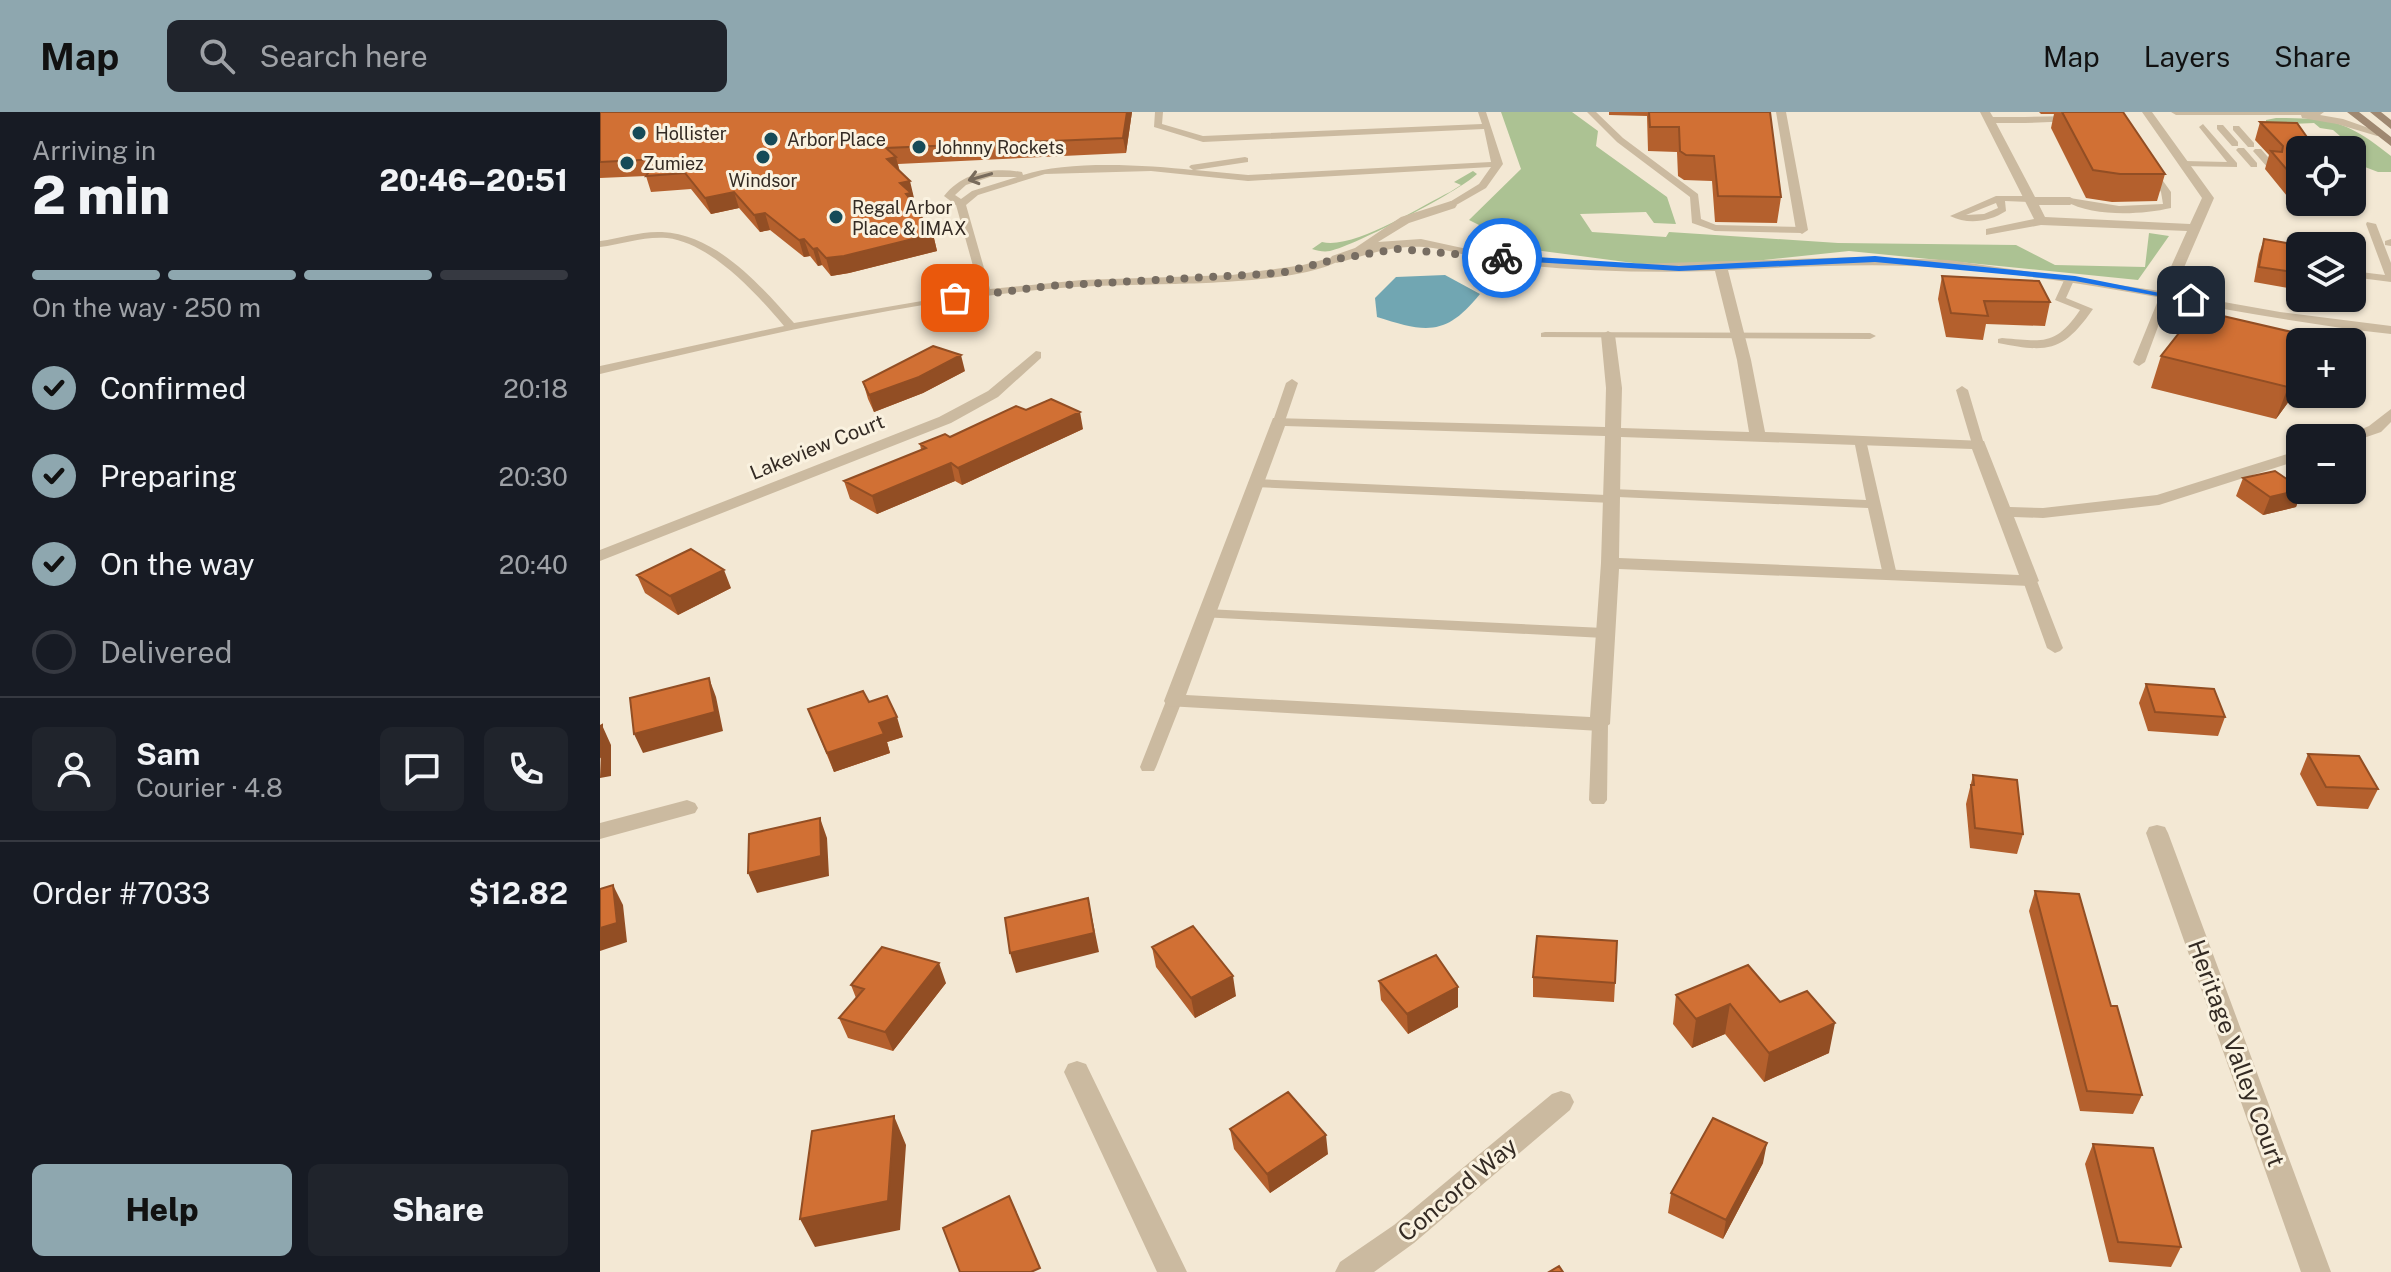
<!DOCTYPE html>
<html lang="en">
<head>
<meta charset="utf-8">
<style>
  body { margin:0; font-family:"Public Sans",sans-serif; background:#20242c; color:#f1f3f6; height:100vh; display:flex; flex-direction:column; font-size:30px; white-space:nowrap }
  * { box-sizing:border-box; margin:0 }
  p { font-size:26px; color:#9ea1a6 }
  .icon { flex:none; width:44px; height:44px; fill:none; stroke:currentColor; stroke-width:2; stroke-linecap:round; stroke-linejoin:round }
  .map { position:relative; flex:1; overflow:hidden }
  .sheet { display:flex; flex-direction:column; background:#171b24; width:600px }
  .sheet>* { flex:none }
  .buttons { position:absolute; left:1686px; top:24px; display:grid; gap:16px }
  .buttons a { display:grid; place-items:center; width:80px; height:80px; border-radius:12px; background:#171b24; box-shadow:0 2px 6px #0004; font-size:40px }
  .pin { position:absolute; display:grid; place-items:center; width:68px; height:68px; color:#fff; margin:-34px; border-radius:16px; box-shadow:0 4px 12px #0006 }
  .courier { position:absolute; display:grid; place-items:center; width:80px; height:80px; margin:-40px; border:6px solid #1a73e8; border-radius:50%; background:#fff; color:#222; box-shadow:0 2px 10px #0007 }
  .headline em { font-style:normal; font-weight:800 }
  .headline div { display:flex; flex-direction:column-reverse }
  .headline { display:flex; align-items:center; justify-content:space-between; height:136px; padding:0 32px }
  h1 { font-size:52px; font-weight:800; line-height:60px }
  .bar { display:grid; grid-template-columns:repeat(4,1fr); gap:12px 8px; align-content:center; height:96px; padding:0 32px }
  .bar i { height:10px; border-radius:6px; background:#363941 }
  .bar .active { background:#8ea7af }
  .bar p { grid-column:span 4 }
  .line { display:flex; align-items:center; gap:20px; padding:0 32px; border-top:2px solid #363941 }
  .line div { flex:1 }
  .round { display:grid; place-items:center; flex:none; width:84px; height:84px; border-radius:12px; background:#20242c }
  ol { padding:0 32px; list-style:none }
  li { display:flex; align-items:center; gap:24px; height:88px }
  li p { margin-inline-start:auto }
  li .icon { padding:8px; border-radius:50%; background:#8ea7af; color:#111; stroke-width:4 }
  li:last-child { color:#9ea1a6 }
  li i { width:44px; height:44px; border:4px solid #363941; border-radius:50% }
  .button { display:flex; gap:16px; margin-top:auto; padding:16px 32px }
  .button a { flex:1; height:92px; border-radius:12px; background:#8ea7af; color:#111; font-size:32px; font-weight:800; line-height:92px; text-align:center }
  .button a+a { background:#20242c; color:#f1f3f6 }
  header { display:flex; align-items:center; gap:48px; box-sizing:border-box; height:112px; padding:0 40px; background:#8ea7af; color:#111 }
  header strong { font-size:38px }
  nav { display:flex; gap:44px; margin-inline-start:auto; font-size:28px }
  .search { width:560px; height:72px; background:#20242c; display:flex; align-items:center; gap:20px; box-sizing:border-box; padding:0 28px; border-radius:12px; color:#9ea1a6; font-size:30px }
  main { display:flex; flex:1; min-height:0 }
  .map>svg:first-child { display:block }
  .green { fill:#acc293 }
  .water { fill:#71a6b2 }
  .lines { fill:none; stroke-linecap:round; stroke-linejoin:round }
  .lane { fill:#cbbaa0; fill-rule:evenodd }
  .street { fill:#cbbaa0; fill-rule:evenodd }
  .secondary { fill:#9f8871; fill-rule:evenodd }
  .wall { fill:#b4602d }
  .shaded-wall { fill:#924e24 }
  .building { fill:#d17034; stroke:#924e24; stroke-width:2 }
  .oneway { stroke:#786b5c }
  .route { fill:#1a73e8 }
  .done { stroke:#776d62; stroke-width:8; stroke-dasharray:0 14.4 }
  .poi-dot { fill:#164b58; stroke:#faf2e0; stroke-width:3 }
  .labels { text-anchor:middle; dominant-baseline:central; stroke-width:6; stroke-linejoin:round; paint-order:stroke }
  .far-poi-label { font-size:18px; fill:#342b24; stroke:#faf2e0; text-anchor:start }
  .street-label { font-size:20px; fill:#342b24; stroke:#faf2e0 }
  .near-street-label { font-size:24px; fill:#342b24; stroke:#faf2e0 }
</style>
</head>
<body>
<header>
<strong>Map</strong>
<div class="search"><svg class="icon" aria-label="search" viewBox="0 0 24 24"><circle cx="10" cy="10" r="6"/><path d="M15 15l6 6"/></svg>Search here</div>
<nav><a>Map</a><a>Layers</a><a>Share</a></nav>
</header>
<main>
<section class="sheet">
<div class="headline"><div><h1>2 min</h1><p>Arriving in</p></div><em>20:46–20:51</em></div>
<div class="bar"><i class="active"></i><i class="active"></i><i class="active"></i><i></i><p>On the way · 250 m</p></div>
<ol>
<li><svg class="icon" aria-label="check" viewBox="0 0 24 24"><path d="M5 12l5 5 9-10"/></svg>Confirmed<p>20:18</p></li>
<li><svg class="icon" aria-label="check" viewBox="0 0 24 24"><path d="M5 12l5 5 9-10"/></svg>Preparing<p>20:30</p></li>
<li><svg class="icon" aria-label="check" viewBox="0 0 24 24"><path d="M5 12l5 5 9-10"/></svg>On the way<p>20:40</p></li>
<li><i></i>Delivered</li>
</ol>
<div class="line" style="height:144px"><a class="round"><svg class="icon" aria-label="person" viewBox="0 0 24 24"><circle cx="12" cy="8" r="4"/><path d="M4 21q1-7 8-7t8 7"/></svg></a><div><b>Sam</b><p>Courier · 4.8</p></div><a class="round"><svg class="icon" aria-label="chat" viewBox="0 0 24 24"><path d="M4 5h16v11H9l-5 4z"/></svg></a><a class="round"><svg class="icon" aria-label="phone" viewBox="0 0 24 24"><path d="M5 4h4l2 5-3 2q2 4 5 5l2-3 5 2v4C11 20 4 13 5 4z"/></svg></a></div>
<div class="line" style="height:104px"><div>Order #7033</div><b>$12.82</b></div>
<div class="button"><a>Help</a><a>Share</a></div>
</section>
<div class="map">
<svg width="1791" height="1160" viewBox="0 0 1791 1160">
  <rect width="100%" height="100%" fill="#f3e8d4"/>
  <path class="green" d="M901 0H972L998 19 996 34 1067 85 1076 112 1054 111 1046 100 980 102 992 120 1066 125 1069 120 1238 131 1416 133 1455 153 1545 155 1549 121 1569 124 1538 168 1249 139 1079 157 927 137 869 108 921 57Z
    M1676 6C1732 6 1747 9 1791 44V60H1778L1752 50 1765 49 1750 35 1734 32 1747 30 1733 18 1720 16 1714 11 1666 13V8Z
    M873 59 877 62C858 80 756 133 730 139 724 140 718 139 712 137L722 130C753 138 819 95 850 80L861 73 854 70Z"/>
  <path class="water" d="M845 163 880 182C846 224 827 221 777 205L775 186 796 165Z"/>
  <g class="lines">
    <path class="lane" d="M555 0H563L562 12 603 24 882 12 878 0H886L903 52 886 76 851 96 848 95V91L879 72 891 55 648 69 551 59 445 62 378 83 366 93 390 177 482 168 632 163 703 153 737 144 742 147C710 168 615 171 575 172 533 173 490 173 448 177 297 191 148 227 0 262V254L184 214C157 182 111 131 67 126 45 124 22 132 0 135V129C21 126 41 119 62 120 116 122 161 174 194 211L380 179 356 93 344 84C363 60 393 55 422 60L423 63C468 48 546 53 593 58L589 55 591 53 645 45 648 46V50L595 58 648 63 891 50 884 17 603 30 554 15ZM390 65H417L372 79 361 87 355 83 366 73Z
      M987 0H996L1023 26 1098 82 1101 107 1116 113 1202 115 1207 118 1202 121 1115 119 1092 111 1090 85 1017 30Z
      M1478 4V8L1475 9 1425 11 1421 8 1425 5Z
      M1603 12 1637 51V55L1581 54V50L1584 49 1627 50 1599 15Z
      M1617 13H1623L1638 30V34H1632L1617 17Z
      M1633 14H1639L1654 31V35H1648L1633 18Z
      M1638 36H1644L1657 51V55H1651L1636 38Z
      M1655 37H1661L1674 52V56H1668L1653 39Z
      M1550 54 1553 55 1571 80V96C1540 103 1493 105 1465 89L1470 86 1519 94 1563 92 1561 80 1545 57Z
      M1396 84H1429L1434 87 1429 90 1405 89 1406 99C1389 110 1368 113 1350 104ZM1396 91 1398 96 1384 102 1366 103Z
      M1767 110 1776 112 1791 151V170L1752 165V159L1785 163 1766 112Z
      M1791 127V134L1785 133V129Z
      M1466 164 1475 166 1466 186 1493 197C1463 240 1448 241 1398 231V227L1402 226C1442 229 1455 235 1480 198L1455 188Z
      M1561 181 1570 183 1562 206 1610 219 1604 222 1559 212 1545 250 1539 254 1535 252 1533 250Z
      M945 220 1270 221 1276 224 1270 227 941 225V221Z
      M692 267 698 271 685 309 679 313 675 312 673 309 686 271Z
      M1362 274 1368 278 1384 332 1383 335H1373L1372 332 1356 278Z
      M1260 324 1266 328 1297 463 1290 467 1283 463 1268 396 1018 385 1017 390 1012 391 655 375 648 371 655 367 1006 383 1007 378 1012 377 1266 388 1254 328Z
      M1430 465 1437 469 1463 536 1460 539 1455 541 1447 536 1423 469Z
      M606 497 1004 516 1012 521 1004 526 601 505 598 502 601 499Z
      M574 584 582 589 556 655 554 659H542L540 655 566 589Z
      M1000 607 1008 612 1007 688 1004 692H992L989 688 992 612Z"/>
    <path class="street" d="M1176 0H1186L1208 118 1202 122 1196 118Z
      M1380 0H1390L1393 5H1425L1430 8 1425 11H1396L1435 85H1470L1476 89 1470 93H1439L1445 105 1590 112 1602 86 1542 0H1552L1614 86 1573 181 1680 200 1791 214V222C1642 206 1496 167 1347 156 1274 150 1201 155 1128 158L1151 248 1165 320 1384 329 1410 395 1443 396 1557 383 1700 338V348L1559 393 1443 406 1414 405 1439 469 1430 474 1019 457 1010 612 1000 619 567 594 564 589 673 306 1005 315 1006 276 1001 223 1008 219 1015 223 1022 276 1021 316 1149 320 1137 248 1115 159C1047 161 980 159 912 152 885 150 860 140 833 136 798 131 770 142 737 151L730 147 732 144 755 136 801 105 851 89 857 93 855 96 809 111 778 130 821 127 890 142 1031 152 1258 145 1349 148 1560 179 1587 119 1441 113 1386 123V117L1434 107ZM685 314 1005 324 1001 451 990 605 586 583ZM1021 325 1372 337 1419 463 1019 446Z
      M1571 0H1724L1720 3 1743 7 1783 21 1777 24 1737 12 1702 6 1701 3H1576Z
      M436 239 441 240V246L398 285 351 311 0 449V438L339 305 388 279Z
      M1791 297V310L1781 320 1752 330V326H1741L1769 314Z
      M87 688 95 691 98 696 95 701 0 727V711Z
      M1557 713 1565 715 1568 721 1731 1160H1701L1546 721 1549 715Z
      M477 949 486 952 587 1160H557L464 960 468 952Z
      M961 979 970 982 974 990 970 998 814 1131 774 1160H735L740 1150 794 1113 952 982Z"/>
    <path class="secondary" d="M1747 0H1759L1791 25V34Z
      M1770 0H1781L1791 8V17Z"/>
  </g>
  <path class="wall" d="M0 0H532L526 41 298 52 300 60 314 86H312L313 91 321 101 323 107 328 117 333 122 337 139 249 161 231 164 222 153 218 154 210 144 204 145 170 118 160 120 139 96 111 102 91 77 51 80 46 64 0 66Z
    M1009 0H1170L1181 85 1177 111 1115 110 1112 69 1084 68 1078 64 1077 40 1048 39 1047 4 1009 3Z
    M1439 0H1523L1565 62 1557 89 1512 90 1486 86 1451 16 1454 2H1441Z
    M1660 10 1700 38V90H1752V72L1758 78 1751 97 1696 95 1665 57 1669 43 1655 28Z
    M1664 127 1700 134V178L1654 170 1659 142Z
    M1342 164 1450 190 1445 214 1386 212 1383 228 1346 225 1338 187Z
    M1700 230V274L1676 307 1551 276 1561 244Z
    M365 259 323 281 274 300 268 287 263 270Z
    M426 298 483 317 362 373 355 369 277 402 250 387 244 369 321 338 320 332 350 325Z
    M1643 366 1702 378 1696 395 1663 403 1636 384Z
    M37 463 131 476 78 503 45 481Z
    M1546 572 1625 605 1618 624 1548 619 1539 591Z
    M269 590 303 625 287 630 290 641 234 660 208 597Z
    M1708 642 1778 677 1768 697 1717 694 1700 662Z
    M1373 663 1423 722 1417 742 1370 736 1366 692Z
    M1435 779 1511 894 1542 983 1533 1002 1480 999 1429 799Z
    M552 835 636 884 595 906 556 855Z
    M933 865 1015 871 1014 890 933 885Z
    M779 869 858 895 808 922 781 888Z
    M346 871 293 939 248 926 239 906 256 886 251 873Z
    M1076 883 1180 890 1229 941 1164 970 1125 922 1092 936 1073 912Z
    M630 1017 728 1042 670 1081 634 1037Z
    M1493 1032 1581 1135 1571 1155 1509 1150 1485 1052Z
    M1163 1051 1123 1127 1068 1101 1071 1081Z"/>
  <path class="shaded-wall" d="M527 0H532L526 41 523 26Z
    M296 45 300 62 287 47Z
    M310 69 314 86H312L315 98 300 71Z
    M134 80 139 96 111 102 105 86Z
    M165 101 170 118 160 120 154 103Z
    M321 101 324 112 327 111 329 122H333L337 139 249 161 231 164 226 146 317 102Z
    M204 127 210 144 204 145 199 128Z
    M217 136 222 153 218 154 213 137Z
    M361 243 365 259 323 281 274 300 269 283Z
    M1700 258V274L1676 307 1688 275Z
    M480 300 483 317 362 373 358 356Z
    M351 351 355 369 277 402 272 384Z
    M1702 378 1696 395 1663 403 1670 385Z
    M124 458 131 476 78 503 70 484Z
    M109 566 116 585 123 619 43 641 34 622Z
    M297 605 303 625 287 630 290 641 234 660 227 641 279 611Z
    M2 613 11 633V664L0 666Z
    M220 706 227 726 229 764 157 781 148 761Z
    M13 773 23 793 27 830 0 839V816Z
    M488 786 499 840 416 861 410 841Z
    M339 851 346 871 293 939 285 920Z
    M633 864 636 884 595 906 591 886Z
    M858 875V895L808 922 807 902Z
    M1130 892 1125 922 1092 936 1096 907Z
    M1235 911 1229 941 1164 970 1169 941Z
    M294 1004 306 1033 300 1118 215 1135 200 1107Z
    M726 1023 728 1042 670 1081 667 1062Z
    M1167 1031 1163 1051 1123 1127 1126 1108Z"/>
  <path class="building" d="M0 0H527L523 26 286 36 296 45 287 47 310 69 300 71 311 81 306 82 321 101 317 102 327 111 323 112 333 122 244 144 226 146 217 136 213 137 204 127 199 128 165 101 154 103 134 80 105 86 85 61 46 64 58 47 0 50Z
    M1049 0H1170L1181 85 1118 84 1114 44 1086 43 1080 39 1079 15H1050Z
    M1462 0H1523L1565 62H1520L1493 58Z
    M1660 10 1697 11 1716 38H1700V73L1671 39 1682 40 1683 34Z
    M1664 127 1704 134H1700V161L1659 155Z
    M1342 164 1439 169 1450 190 1384 189 1388 204 1351 201Z
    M1597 198 1722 227 1720 230H1700V258L1688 275 1561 244Z
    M333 234 361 243 319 265 269 283 263 270Z
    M451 287 480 300 358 356 351 351 272 384 244 369 326 336 320 332 345 322 350 325 416 294 426 298Z
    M1675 359 1700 376V378L1670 385 1643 366Z
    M91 437 124 458 70 484 37 463Z
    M109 566 115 600 34 622 30 586Z
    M1546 572 1614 577 1625 605 1555 600Z
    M263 579 269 590 287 584 297 605 279 611 284 622 227 641 208 597Z
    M2 613 1 644 0 645V614Z
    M1708 642 1759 644 1778 677 1726 675Z
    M1373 663 1417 668 1423 722 1375 716 1371 673H1374Z
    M220 706 221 744 148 761 149 722Z
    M13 773 17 811 0 816V777Z
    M1435 779 1479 782 1511 894H1517L1542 983 1487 979Z
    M488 786 494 821 410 841 405 806Z
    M593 814 633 864 591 886 552 835Z
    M937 824 1017 829 1015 871 933 865Z
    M282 835 339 851 285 920 239 906 264 877 251 873Z
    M836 843 858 875 807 902 779 869Z
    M1148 853 1180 890 1207 879 1235 911 1169 941 1130 892 1096 907 1076 883Z
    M688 980 726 1023 667 1062 630 1017Z
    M294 1004 288 1089 200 1107 212 1019Z
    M1113 1006 1167 1031 1126 1108 1071 1081Z
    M1493 1032 1553 1036 1581 1135 1518 1130Z
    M409 1084 440 1156 431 1160H360L343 1116Z
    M959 1154 963 1160H949Z"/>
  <defs><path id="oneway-shaft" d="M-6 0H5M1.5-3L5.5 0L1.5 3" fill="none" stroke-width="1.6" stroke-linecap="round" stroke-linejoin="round" transform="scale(2)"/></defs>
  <use class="oneway" href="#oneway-shaft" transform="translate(380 65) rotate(164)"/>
  <path class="route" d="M902 143 1079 154 1275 144 1475 164 1595 188 1591 190 1475 169 1275 150 1079 159 899 148Z"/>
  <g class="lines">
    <path class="done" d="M355 186 448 174 681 161 737 147 797 137 902 146"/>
  </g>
  <g class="poi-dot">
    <circle cx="39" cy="21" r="8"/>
    <circle cx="171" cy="27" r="8"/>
    <circle cx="319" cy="35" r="8"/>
    <circle cx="163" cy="45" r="8"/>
    <circle cx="27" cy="51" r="8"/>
    <circle cx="236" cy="105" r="8"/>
  </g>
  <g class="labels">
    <g class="far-poi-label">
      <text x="55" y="21">Hollister</text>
      <text x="187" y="27">Arbor Place</text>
      <text x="335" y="35">Johnny Rockets</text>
      <text x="43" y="51">Zumiez</text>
      <text x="163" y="68" text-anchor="middle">Windsor</text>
      <text x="252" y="95">Regal Arbor<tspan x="252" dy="21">Place &amp; IMAX</tspan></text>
    </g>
    <g class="street-label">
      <text transform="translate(217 335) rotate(-22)">Lakeview Court</text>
    </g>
    <g class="near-street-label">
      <text transform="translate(1637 941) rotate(70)">Heritage Valley Court</text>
      <text transform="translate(857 1077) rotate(-40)">Concord Way</text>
    </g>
  </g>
</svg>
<div class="buttons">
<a><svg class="icon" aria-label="locate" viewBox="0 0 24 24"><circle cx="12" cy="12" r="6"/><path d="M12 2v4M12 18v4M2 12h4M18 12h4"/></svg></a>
<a><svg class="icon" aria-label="layers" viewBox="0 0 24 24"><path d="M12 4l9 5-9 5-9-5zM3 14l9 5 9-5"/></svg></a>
<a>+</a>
<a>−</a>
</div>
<div class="pin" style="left:355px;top:186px;background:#ea580c"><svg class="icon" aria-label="bag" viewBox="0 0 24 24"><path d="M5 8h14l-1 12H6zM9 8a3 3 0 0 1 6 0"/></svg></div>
<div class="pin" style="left:1591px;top:188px;background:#1f2937"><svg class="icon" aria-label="home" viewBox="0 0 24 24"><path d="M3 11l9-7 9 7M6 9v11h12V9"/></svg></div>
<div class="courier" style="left:902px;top:146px"><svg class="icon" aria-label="bike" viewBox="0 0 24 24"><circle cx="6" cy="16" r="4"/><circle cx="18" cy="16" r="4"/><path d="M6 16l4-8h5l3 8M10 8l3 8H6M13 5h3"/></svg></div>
</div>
</main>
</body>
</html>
